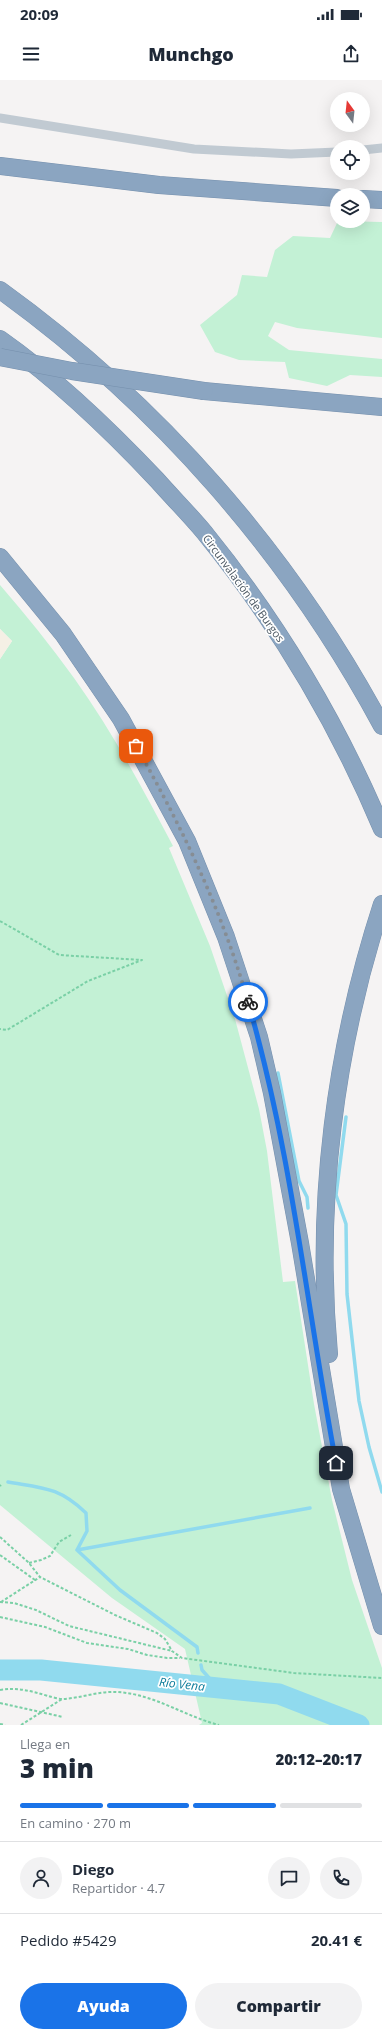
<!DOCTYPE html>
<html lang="es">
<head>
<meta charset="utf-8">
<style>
  body { margin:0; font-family:"Open Sans",sans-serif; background:#f2f2f3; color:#1f2937; height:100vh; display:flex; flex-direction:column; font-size:15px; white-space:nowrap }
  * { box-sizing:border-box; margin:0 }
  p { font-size:13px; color:#747a83 }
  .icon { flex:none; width:22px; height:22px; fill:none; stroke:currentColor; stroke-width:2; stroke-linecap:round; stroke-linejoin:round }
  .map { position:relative; height:1645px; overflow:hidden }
  .drawer { display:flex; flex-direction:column; background:#fff; flex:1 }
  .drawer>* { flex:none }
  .needle { width:26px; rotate:345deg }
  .controls { position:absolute; left:330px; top:12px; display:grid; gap:8px }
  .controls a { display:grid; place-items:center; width:40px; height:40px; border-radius:50%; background:#fff; box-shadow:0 4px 16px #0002; font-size:20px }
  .pin { position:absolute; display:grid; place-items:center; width:34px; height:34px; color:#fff; margin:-17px; border-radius:8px; box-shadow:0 2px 6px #0006 }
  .courier { position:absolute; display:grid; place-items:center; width:40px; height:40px; margin:-20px; border:3px solid #1a73e8; border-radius:50%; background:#fff; color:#222; box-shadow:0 1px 5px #0007 }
  .headline em { font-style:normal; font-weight:800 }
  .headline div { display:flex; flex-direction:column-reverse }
  .headline { display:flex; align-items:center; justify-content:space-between; height:68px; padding:0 20px }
  h1 { font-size:26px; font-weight:800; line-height:30px }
  .bar { display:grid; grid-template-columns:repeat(4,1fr); gap:6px 4px; align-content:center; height:48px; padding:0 20px }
  .bar i { height:5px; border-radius:3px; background:#e0e1e3 }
  .bar .selected { background:#1a73e8 }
  .bar p { grid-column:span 4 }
  .line { display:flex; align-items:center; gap:10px; padding:0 20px; border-top:1px solid #e0e1e3 }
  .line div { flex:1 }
  .round { display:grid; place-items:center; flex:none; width:42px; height:42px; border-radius:21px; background:#f2f2f3 }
  .button { display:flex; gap:8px; margin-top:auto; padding:8px 20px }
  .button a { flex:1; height:46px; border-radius:24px; background:#1a73e8; color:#fff; font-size:16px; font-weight:800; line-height:46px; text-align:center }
  .button a+a { background:#f2f2f3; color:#1f2937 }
  .status { display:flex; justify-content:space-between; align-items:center; height:28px; padding:0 20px; background:#fff; direction:ltr }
  .status svg { height:11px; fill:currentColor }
  header { display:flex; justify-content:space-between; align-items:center; height:52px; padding:0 20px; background:#fff; font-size:18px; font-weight:800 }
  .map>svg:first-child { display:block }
  .green { fill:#c3f1d5 }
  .sand { fill:#f5f0e5 }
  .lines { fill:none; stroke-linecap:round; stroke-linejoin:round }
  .stream { stroke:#90daee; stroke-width:3.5 }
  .river { stroke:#90daee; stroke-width:21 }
  .highway-casing { stroke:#7690ad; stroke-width:18 }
  .path { stroke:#7ad0a6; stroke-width:2; stroke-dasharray:3 2; stroke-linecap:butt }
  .street { stroke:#c1cad2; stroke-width:9 }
  .highway { stroke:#8ba5c1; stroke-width:17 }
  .highway-bridge-casing { stroke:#7690ad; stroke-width:18; stroke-linecap:butt }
  .highway-bridge { stroke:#8ba5c1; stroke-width:17 }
  .done { stroke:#868d94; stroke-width:4; stroke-dasharray:0 7.2 }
  .route { stroke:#1a73e8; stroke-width:5 }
  .labels { text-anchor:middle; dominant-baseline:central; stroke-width:3.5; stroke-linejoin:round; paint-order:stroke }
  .street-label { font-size:11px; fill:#4a5661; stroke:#fff }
  .water-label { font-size:12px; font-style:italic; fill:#0c7c9b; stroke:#fff }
</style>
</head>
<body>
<div class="status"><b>20:09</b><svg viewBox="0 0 49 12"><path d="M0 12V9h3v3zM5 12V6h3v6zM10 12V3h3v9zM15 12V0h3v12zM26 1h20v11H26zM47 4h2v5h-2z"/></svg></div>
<header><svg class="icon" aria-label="menu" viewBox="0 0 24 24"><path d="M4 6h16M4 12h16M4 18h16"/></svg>Munchgo<svg class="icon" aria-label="share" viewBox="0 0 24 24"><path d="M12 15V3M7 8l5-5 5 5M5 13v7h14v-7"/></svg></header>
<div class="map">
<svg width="382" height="1645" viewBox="0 0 382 1645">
  <rect width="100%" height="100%" fill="#f5f3f3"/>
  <path class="green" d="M338 141 382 142V258L297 248 275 242 268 256 289 270 382 279V297L350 295 327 306 289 298 285 282 239 280 215 272 200 245 237 215 242 195 267 197 275 170 293 156 330 158Z
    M0 505C26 535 51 566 74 598 112 651 143 709 173 766L169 768 210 866 235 939 259 1029 267 1071 283 1202 295 1201 314 1324 332 1420 352 1500 382 1588V1645H199L202 1643 185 1569 112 1518 0 1425V579L12 561 0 549Z"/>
  <path class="sand" d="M0 549 12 561 0 579Z"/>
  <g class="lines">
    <path class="stream" d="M278 993 299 1101 307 1117 308 1128
      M346 1037 336 1115 346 1144 347 1214 359 1321 369 1367 382 1412
      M8 1402C43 1408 59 1407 86 1433L87 1451 77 1470
      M77 1470 310 1428
      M77 1470 120 1510 197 1567 198 1573
      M201 1585 202 1590 218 1608"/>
    <path class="river" d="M0 1590H41L279 1614 359 1645"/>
    <defs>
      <path id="highway" d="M0 86 159 105 337 118
        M363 119 382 120
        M0 210C158 324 289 473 382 646
        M0 259C57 299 109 349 157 400 172 417 189 434 204 452 277 542 337 642 382 749
        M204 311 382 327
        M0 477 63 554 121 639 187 761 226 857 259 957 272 1013 300 1163 341 1409 382 1546
        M329 1274C315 1123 335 968 382 824"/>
    </defs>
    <use href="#highway" class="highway-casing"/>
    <path class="path" d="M0 841 59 875 142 880 88 901 7 950 0 949
      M0 1406 1 1405
      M0 1457 29 1483 40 1497 115 1535 157 1553 165 1559 172 1571 182 1578 294 1593 382 1598
      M0 1475 35 1500
      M29 1483 41 1480 50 1476 59 1462 71 1455
      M0 1522 14 1523 36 1530 69 1546 172 1571
      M1 1522 40 1497
      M0 1537 45 1547 87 1563 128 1569 147 1575 167 1578H180
      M0 1610C17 1607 31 1611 48 1616 52 1617 58 1619 63 1619 81 1618 99 1611 117 1612 154 1614 184 1636 219 1645
      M0 1623 63 1637
      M0 1644 5 1645
      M21 1645 62 1619"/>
    <path class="street" d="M0 38 194 69 291 74 337 72
      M363 70 382 68"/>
    <use href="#highway" class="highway"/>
    <defs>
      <path id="highway-bridge" d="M0 277 72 291 204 311"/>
    </defs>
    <use href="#highway-bridge" class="highway-bridge-casing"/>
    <use href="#highway-bridge" class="highway-bridge"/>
  </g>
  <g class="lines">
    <path class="done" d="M136 666C182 747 223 833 248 922"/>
    <path class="route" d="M248 922C292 1073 307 1229 336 1383"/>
  </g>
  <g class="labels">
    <g class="street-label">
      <text transform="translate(244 508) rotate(54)">Circunvalación de Burgos</text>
    </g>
    <g class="water-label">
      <text transform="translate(182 1604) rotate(6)">Río Vena</text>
    </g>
  </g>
</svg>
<div class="controls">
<a><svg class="needle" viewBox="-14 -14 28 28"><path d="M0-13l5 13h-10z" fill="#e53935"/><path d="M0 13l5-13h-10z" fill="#747a83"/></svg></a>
<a><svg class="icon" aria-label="locate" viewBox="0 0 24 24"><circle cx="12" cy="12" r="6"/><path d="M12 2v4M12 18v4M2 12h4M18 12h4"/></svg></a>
<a><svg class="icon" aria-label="layers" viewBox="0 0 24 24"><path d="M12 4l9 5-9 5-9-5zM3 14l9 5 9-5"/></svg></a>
</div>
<div class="pin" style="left:136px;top:666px;background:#ea580c"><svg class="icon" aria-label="bag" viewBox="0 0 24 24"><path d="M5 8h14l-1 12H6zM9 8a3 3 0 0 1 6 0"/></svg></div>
<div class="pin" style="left:336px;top:1383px;background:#1f2937"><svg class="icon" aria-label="home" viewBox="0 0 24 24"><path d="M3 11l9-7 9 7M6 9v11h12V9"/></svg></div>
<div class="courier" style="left:248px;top:922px"><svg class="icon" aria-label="bike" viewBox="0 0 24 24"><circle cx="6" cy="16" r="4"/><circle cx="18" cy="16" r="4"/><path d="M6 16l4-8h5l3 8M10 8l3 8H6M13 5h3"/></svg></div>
</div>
<section class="drawer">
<div class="headline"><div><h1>3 min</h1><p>Llega en</p></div><em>20:12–20:17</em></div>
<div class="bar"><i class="selected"></i><i class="selected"></i><i class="selected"></i><i></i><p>En camino · 270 m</p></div>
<div class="line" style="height:72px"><a class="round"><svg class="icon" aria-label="person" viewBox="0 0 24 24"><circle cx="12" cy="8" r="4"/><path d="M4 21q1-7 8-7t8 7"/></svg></a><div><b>Diego</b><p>Repartidor · 4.7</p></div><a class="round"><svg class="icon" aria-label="chat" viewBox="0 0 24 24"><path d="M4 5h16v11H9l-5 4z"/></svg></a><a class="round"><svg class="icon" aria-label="phone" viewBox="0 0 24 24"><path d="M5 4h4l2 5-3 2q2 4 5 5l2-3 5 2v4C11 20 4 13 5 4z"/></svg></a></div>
<div class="line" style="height:52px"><div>Pedido #5429</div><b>20.41 €</b></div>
<div class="button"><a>Ayuda</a><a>Compartir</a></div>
</section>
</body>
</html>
